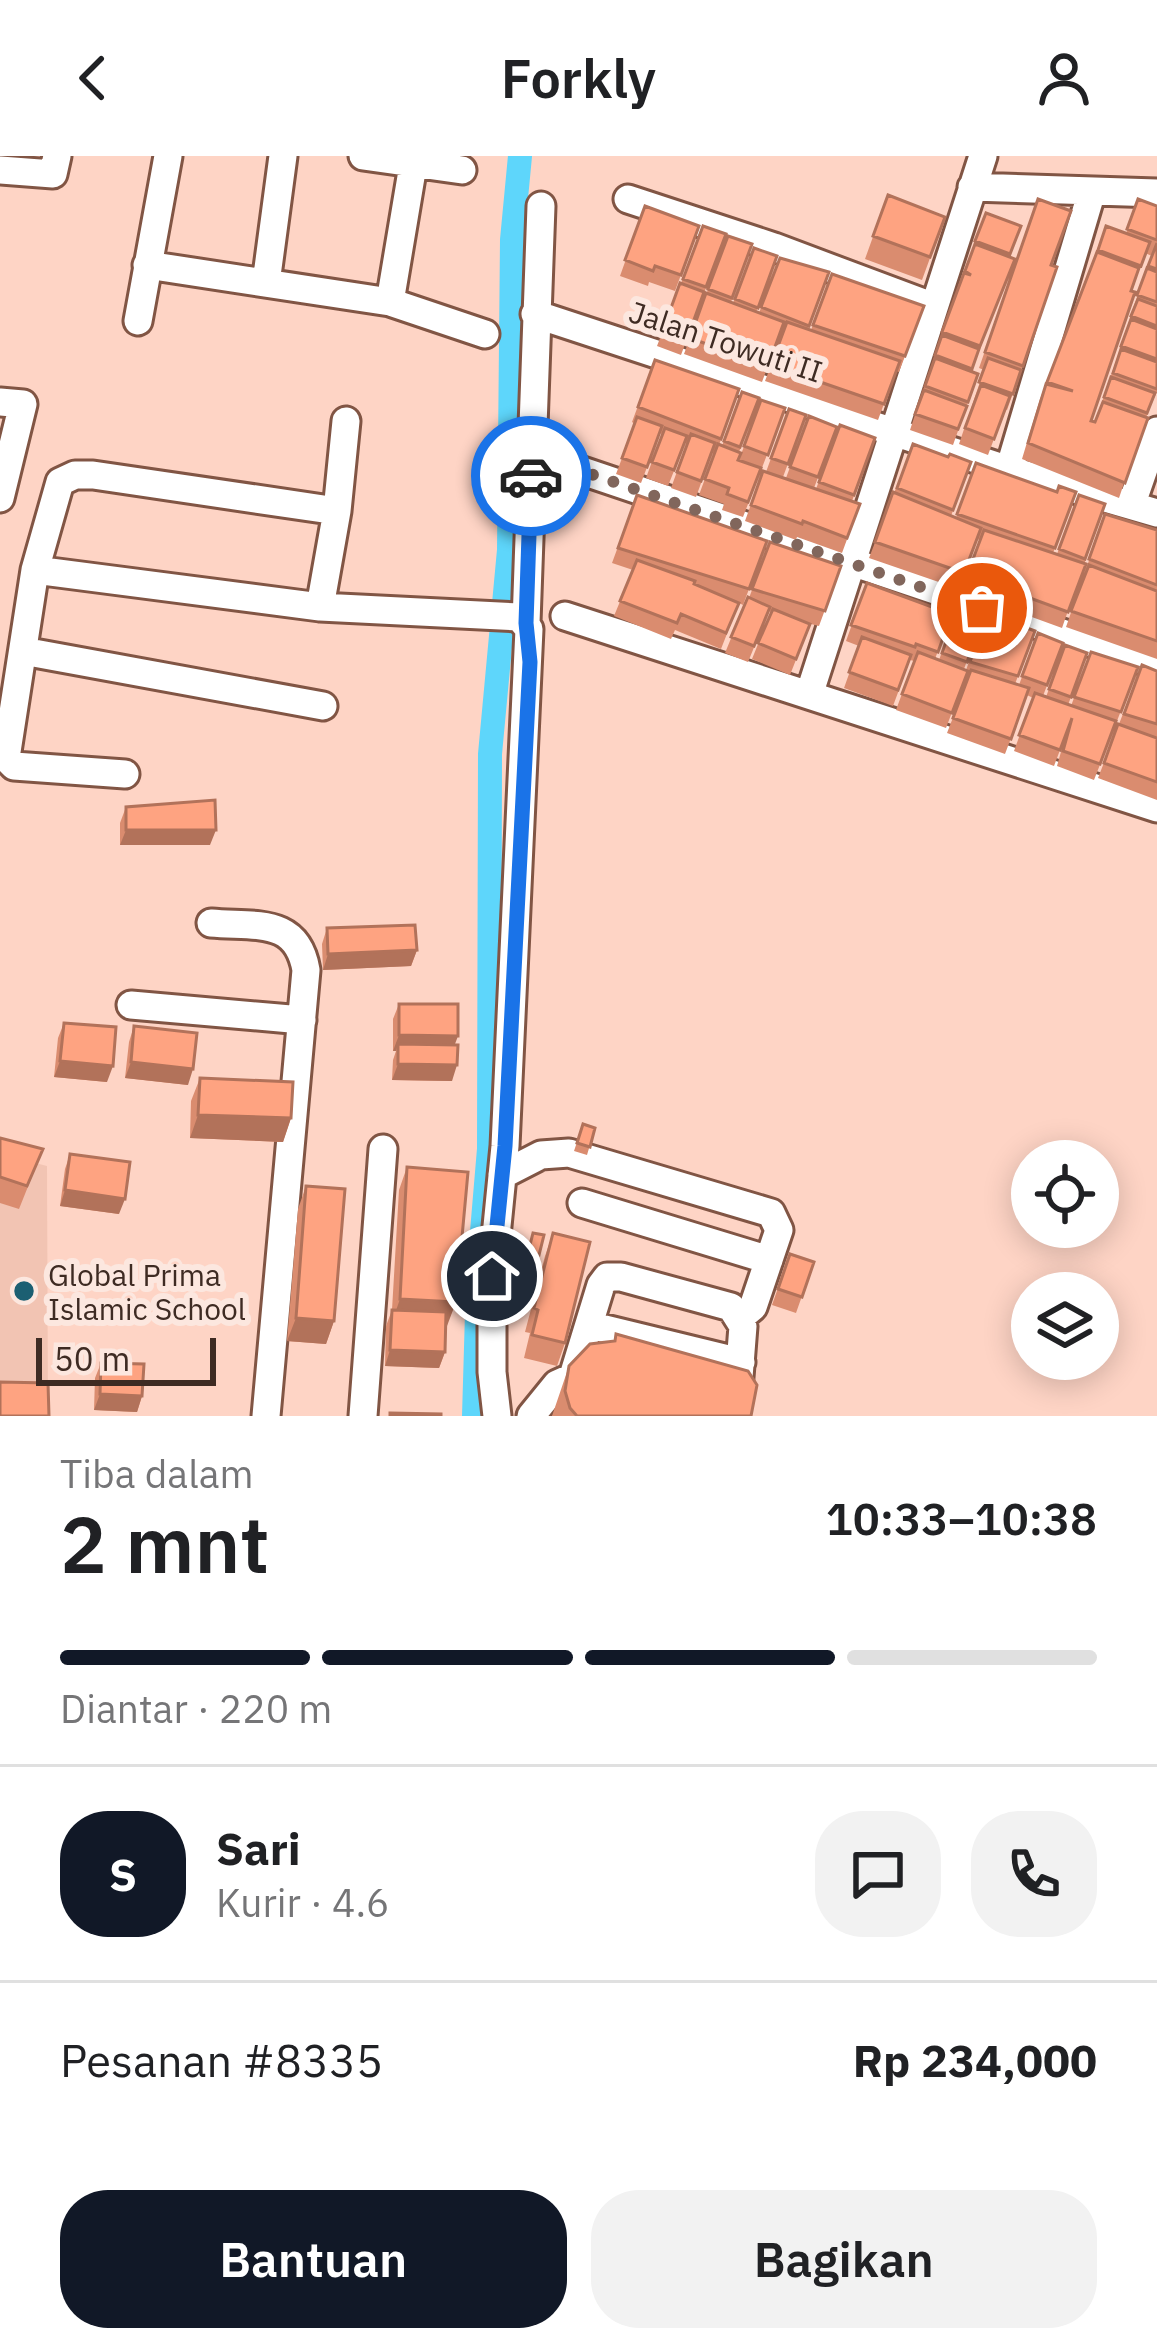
<!DOCTYPE html>
<html lang="id">
<head>
<meta charset="utf-8">
<style>
  body { margin:0; font-family:"IBM Plex Sans",sans-serif; background:#f2f2f2; color:#202124; height:100vh; display:flex; flex-direction:column; font-size:45px; white-space:nowrap }
  * { box-sizing:border-box; margin:0 }
  p { font-size:39px; color:#757577 }
  .icon { flex:none; width:66px; height:66px; fill:none; stroke:currentColor; stroke-width:2; stroke-linecap:round; stroke-linejoin:round }
  .map { position:relative; height:1260px; overflow:hidden }
  .details { display:flex; flex-direction:column; background:#fff; flex:1 }
  .details>* { flex:none }
  .fabs { position:absolute; left:1011px; top:984px; display:grid; gap:24px }
  .fabs a { display:grid; place-items:center; width:108px; height:108px; border-radius:50%; background:#fff; box-shadow:0 6px 30px #0003; font-size:60px }
  .scale { position:absolute; left:36px; bottom:30px; width:180px; box-sizing:border-box; padding-left:12px; border:6px solid #3e2b23; border-top:0; font-size:33px; line-height:42px; white-space:nowrap; color:#3e2b23; -webkit-text-stroke:9px #fce7df; paint-order:stroke }
  .pin { position:absolute; display:grid; place-items:center; width:102px; height:102px; color:#fff; margin:-51px; border:6px solid #fff; border-radius:50%; box-shadow:0 3px 12px #0007 }
  .courier { position:absolute; display:grid; place-items:center; width:120px; height:120px; margin:-60px; border:9px solid #1a73e8; border-radius:50%; background:#fff; color:#222; box-shadow:0 3px 15px #0007 }
  .head em { font-style:normal; font-weight:600 }
  .head div { display:flex; flex-direction:column-reverse }
  .head { display:flex; align-items:center; justify-content:space-between; height:204px; padding:0 60px }
  h1 { font-size:78px; font-weight:600; line-height:90px }
  .bar { display:grid; grid-template-columns:repeat(4,1fr); gap:18px 12px; align-content:center; height:144px; padding:0 60px }
  .bar i { height:15px; border-radius:9px; background:#e0e0e0 }
  .bar .active { background:#111827 }
  .bar p { grid-column:span 4 }
  .line { display:flex; align-items:center; gap:30px; padding:0 60px; border-top:3px solid #e0e0e0 }
  .line div { flex:1 }
  .round { display:grid; place-items:center; flex:none; width:126px; height:126px; border-radius:48px; background:#f2f2f2 }
  .cta { display:flex; gap:24px; margin-top:auto; padding:24px 60px }
  .cta a { flex:1; height:138px; border-radius:48px; background:#111827; color:#fff; font-size:48px; font-weight:600; line-height:138px; text-align:center }
  .cta a+a { background:#f2f2f2; color:#202124 }
  header { display:flex; justify-content:space-between; align-items:center; height:156px; padding:0 60px; background:#fff; font-size:54px; font-weight:600 }
  .map>svg:first-child { display:block }
  .built { fill:#f2c4b3 }
  .lines { fill:none; stroke-linecap:round; stroke-linejoin:round }
  .canal { stroke:#5ed6fb; stroke-width:24 }
  .minor-casing { stroke:#815544; stroke-width:33 }
  .minor { stroke:#fff; stroke-width:27 }
  .wall { fill:#da8c6f; fill-rule:evenodd }
  .shaded-wall { fill:#b2725a }
  .building { fill:#fea381; stroke:#b2725a; stroke-width:3 }
  .done { stroke:#81665c; stroke-width:12; stroke-dasharray:0 21.6 }
  .route { stroke:#1a73e8; stroke-width:15 }
  .poi-dot { fill:#1c5f72; stroke:#fce7df; stroke-width:4.5 }
  .labels { text-anchor:middle; dominant-baseline:central; stroke-width:12; stroke-linejoin:round; paint-order:stroke }
  .street-label { font-size:30px; fill:#3e2b23; stroke:#fce7df }
  .poi-label { font-size:30px; fill:#3e2b23; stroke:#fce7df; text-anchor:start }
</style>
</head>
<body>
<header><svg class="icon" aria-label="back" viewBox="0 0 24 24"><path d="M15 5l-7 7 7 7"/></svg>Forkly<svg class="icon" aria-label="person" viewBox="0 0 24 24"><circle cx="12" cy="8" r="4"/><path d="M4 21q1-7 8-7t8 7"/></svg></header>
<div class="map">
<svg width="1157" height="1260" viewBox="0 0 1157 1260">
  <rect width="100%" height="100%" fill="#fed4c5"/>
  <path class="built" d="M0 998 47 1010 48 1260H0Z"/>
  <g class="lines">
    <path class="canal" d="M474 1260 478 1123 489 993 490 598 509 394 512 84 520 0"/>
    <defs>
      <path id="minor" d="M363 0 462 14
        M0 14 53 18 57 0
        M972 31 1157 37
        M628 43 774 91 934 151
        M541 50 532 298 1157 509
        M147 109 390 146 485 178
        M266 127 283 0
        M390 146 413 9
        M535 158 1009 314 1157 357
        M138 165 168 0
        M0 246 23 248 0 342
        M346 265 337 355 320 451 519 461 529 473 505 990 492 1120V1216L497 1260
        M1009 314 1092 35
        M1132 347 1157 275
        M35 414 320 451
        M565 460 1157 652
        M526 467 532 298
        M23 495 323 550
        M809 539 983 0
        M125 618 14 610 6 602 35 414 60 326 75 319H93L337 355
        M211 767C256 771 297 761 306 814L266 1260
        M131 849 302 864
        M502 1019 541 999 569 997 771 1057 779 1074 753 1151 741 1161
        M582 1047 769 1104
        M589 1169 741 1206
        M574 1217 601 1129 607 1121H621L731 1151 743 1170 737 1247
        M363 1260 383 993
        M531 1260 557 1228 588 1214"/>
    </defs>
    <use href="#minor" class="minor-casing"/>
    <use href="#minor" class="minor"/>
  </g>
  <path class="wall" d="M888 39 945 61 922 124 865 103Z
    M1038 43 1052 109 1057 111 1017 226 1007 254 1005 253 988 299 959 288 984 214 979 212Z
    M1138 43 1157 50V236L1149 253 1119 342 1022 303 1040 243 1106 70 1126 78ZM1145 97 1152 100 1132 155H1133L1126 176 1095 266 1091 265 1131 135Z
    M645 50 699 70 675 135 649 126 648 130 620 120Z
    M986 57 1021 70 1009 101 1015 103 971 215 978 218 953 289 910 274 937 192Z
    M703 70 726 78 681 199 657 190Z
    M728 80 752 88 731 146 733 147 754 92 777 100 756 156 759 157 780 102 829 116 808 173 811 174 832 118 924 150 899 216 896 215 878 264 765 225 783 178 780 177 762 226 684 198Z
    M655 204 739 233 719 289 722 290 742 236 759 242 739 296V304L761 244 785 252 743 361 722 354 724 348 699 339 714 298 712 297 696 341 671 332 687 288 685 287 668 330 646 322 662 278 660 277 641 327 616 318 635 268 632 266Z
    M789 253 806 259 783 321 786 322 809 260 837 271 814 332 816 333 840 269 875 282 852 345 860 348 842 397 797 381 796 384 745 365 763 315 766 316Z
    M913 288 948 301 971 306 951 360 956 362 976 307 1057 336H1076L1053 397 1057 398 1079 339 1105 348 1062 472 961 435 980 384 977 383 959 433 869 402Z
    M637 339 767 385 743 449 739 447 721 493 675 474 671 483 614 460 633 414 612 407Z
    M1105 358 1157 374V503L1066 471Z
    M770 386 841 410 819 470 807 467 810 468 790 519 752 503 771 456 769 455 748 506 725 497 748 441 749 442Z
    M867 427 932 451H954L935 503 939 504 958 452 983 461 964 513 966 514 987 457 1035 475 1015 528 1019 529 1038 477 1063 487 1043 540 1046 541 1065 489 1087 497 1068 549 1071 550 1091 496 1138 511 1094 624 1057 610 1066 578 1054 610 1014 595 1033 542 1027 539 1005 598 947 577 968 523 965 522 946 572 896 554 914 505 910 504 893 550 844 532 859 490 846 485Z
    M1142 509 1157 515V644L1098 622Z
    M126 651 210 689H120V667Z
    M327 772 417 794 411 810 323 814 322 788Z
    M399 848 454 889 452 925 392 924 393 904 396 895H393V863Z
    M64 867 107 926 54 921 58 882Z
    M134 870 188 929 125 922 129 886Z
    M200 922 291 962 283 986 190 982 191 945Z
    M583 968 595 972 587 999 574 995Z
    M0 982 43 993 19 1053 0 1047Z
    M70 998 119 1058 60 1050 65 1013Z
    M407 1011 456 1146 446 1170 445 1196 439 1212 385 1210 386 1170 392 1154 399 1034Z
    M306 1030 334 1165 326 1188 287 1185 298 1053Z
    M533 1077 539 1099 531 1122 520 1120Z
    M553 1077 565 1187 557 1210 524 1202 530 1177 525 1176 545 1100Z
    M790 1098 814 1106 796 1157 772 1149Z
    M616 1178 751 1260H552L569 1210 614 1185Z
    M101 1207 142 1240 137 1256 94 1254 95 1222Z"/>
  <path class="shaded-wall" d="M126 674H216L210 689H120Z
    M417 794 411 810 323 814 328 798Z
    M399 879 458 880 452 896 398 888 396 895H393Z
    M60 905 113 910 107 926 54 921Z
    M131 906 193 913 188 929 125 922Z
    M398 908 457 909 452 925 392 924Z
    M198 959 291 962 283 986 190 982Z
    M65 1034 125 1043 119 1058 60 1050Z
    M400 1143 456 1146 447 1170 392 1166Z
    M296 1162 334 1165 326 1188 287 1185Z
    M390 1194 445 1196 439 1212 385 1210Z
    M100 1238 142 1240 137 1256 94 1254Z"/>
  <path class="building" d="M888 39 945 61 930 101 873 80Z
    M1038 43 1071 55 1051 109 1057 111 1023 210 985 196Z
    M1138 43 1157 50V84L1127 73Z
    M645 50 699 70 681 119 655 110 653 115 625 104Z
    M986 57 1021 70 1010 98 975 85Z
    M703 70 726 78 706 131 683 123Z
    M1106 70 1150 86 1141 110 1098 94Z
    M728 80 752 88 732 142 708 133Z
    M1157 87V113L1148 110Z
    M975 88 1015 103 980 190 942 176 964 117 971 119 965 115Z
    M754 92 777 100 758 152 735 143Z
    M1097 96 1139 112 1131 135 1135 136 1091 265 1095 266 1103 246 1148 262 1125 327 1028 287 1046 228 1073 235 1047 226Z
    M780 102 829 116 809 170 761 151Z
    M1147 112 1157 116V146L1137 139Z
    M832 118 924 150 905 200 813 169Z
    M680 127 704 136 687 183 663 174Z
    M706 137 784 166 768 210 690 182Z
    M1138 143 1157 150V170L1131 160Z
    M1131 163 1157 173V203L1121 190Z
    M787 166 900 205 884 248 771 209Z
    M942 179 979 193 972 213 935 199Z
    M1121 193 1157 206V233L1113 217Z
    M935 202 978 218 968 246 925 230Z
    M988 202 1021 214 1013 238 979 226Z
    M655 204 739 233 721 283 638 251Z
    M1111 221 1155 237 1147 257 1104 241Z
    M981 229 1010 240 994 283 965 272Z
    M924 234 967 250 958 273 915 258Z
    M742 236 759 242 740 291 724 285Z
    M761 244 785 252 768 299 744 290Z
    M789 253 806 259 788 308 771 302Z
    M809 260 837 271 818 321 790 311Z
    M637 261 662 270 647 311 622 302Z
    M840 269 875 282 854 339 819 326Z
    M665 272 687 280 674 314 652 306Z
    M691 278 715 287 701 325 677 316Z
    M718 288 741 297 738 304 761 312 748 346 727 338 729 332 705 323Z
    M913 288 948 301 950 298 971 306 953 354 897 332Z
    M976 307 1057 336 1059 330 1076 336 1055 392 957 358Z
    M763 315 860 348 847 382 803 365 802 368 751 349Z
    M893 336 981 372 964 417 875 386Z
    M637 339 767 385 749 433 618 392Z
    M1079 339 1105 348 1085 403 1059 393Z
    M1105 358 1157 374V429L1089 403Z
    M984 374 1086 408 1068 456 967 419Z
    M770 386 841 410 825 455 752 433Z
    M637 404 695 425 694 428 739 447 726 477 681 458 677 467 620 445Z
    M1089 409 1157 435V485L1071 455Z
    M867 427 932 451 934 444 954 451 938 496 916 488 915 491 851 469Z
    M748 441 770 451 754 490 731 481Z
    M958 452 983 461 967 506 942 497Z
    M773 453 810 468 796 503 758 487Z
    M987 457 1035 475 1018 520 970 506Z
    M1038 477 1063 487 1047 529 1022 520Z
    M862 481 911 499 898 534 849 516Z
    M1065 489 1087 497 1071 541 1049 533Z
    M918 496 968 515 952 557 902 538Z
    M1091 496 1138 511 1121 556 1074 541Z
    M1142 509 1157 515V568L1124 558Z
    M971 514 1029 532 1011 583 953 562Z
    M1035 537 1116 565 1100 608 1063 595 1072 562 1060 594 1019 579Z
    M1118 568 1157 582V626L1104 607Z
    M215 644 216 674H126V651Z
    M415 769 417 794 328 798 327 772Z
    M399 848H458V880L399 879Z
    M64 867 116 871 113 910 60 905Z
    M134 870 197 877 193 913 131 906Z
    M398 888 458 889 457 909 398 908Z
    M200 922 293 926 291 962 198 959Z
    M583 968 595 972 590 991 577 987Z
    M0 982 43 993 27 1030 0 1021Z
    M70 998 130 1006 125 1043 65 1034Z
    M407 1011 468 1016 456 1146 400 1143Z
    M306 1030 345 1033 334 1165 296 1162Z
    M533 1077 544 1079 539 1099 528 1097Z
    M553 1077 590 1086 565 1187 532 1179 538 1154 534 1152Z
    M790 1098 814 1106 802 1141 778 1133Z
    M392 1154 446 1156 445 1196 390 1194Z
    M616 1178 748 1215 757 1229 751 1260H577L570 1252 565 1235 569 1210 590 1188 615 1185Z
    M101 1207 144 1208 142 1240 100 1238Z
    M0 1226 48 1227 49 1260H0Z
    M390 1257 441 1258V1260H390Z"/>
  <g class="lines">
    <path class="done" d="M531 320 532 298 982 452"/>
    <path class="route" d="M492 1120 505 990 530 506 526 467 531 320"/>
  </g>
  <circle class="poi-dot" cx="24" cy="1135" r="12"/>
  <g class="labels">
    <g class="street-label">
      <text transform="translate(726 185) rotate(18)">Jalan Towuti II</text>
    </g>
    <g class="poi-label">
      <text x="48" y="1118">Global Prima<tspan x="48" dy="34">Islamic School</tspan></text>
    </g>
  </g>
</svg>
<div class="fabs">
<a><svg class="icon" aria-label="locate" viewBox="0 0 24 24"><circle cx="12" cy="12" r="6"/><path d="M12 2v4M12 18v4M2 12h4M18 12h4"/></svg></a>
<a><svg class="icon" aria-label="layers" viewBox="0 0 24 24"><path d="M12 4l9 5-9 5-9-5zM3 14l9 5 9-5"/></svg></a>
</div>
<div class="scale">50 m</div>
<div class="pin" style="left:982px;top:452px;background:#ea580c"><svg class="icon" aria-label="bag" viewBox="0 0 24 24"><path d="M5 8h14l-1 12H6zM9 8a3 3 0 0 1 6 0"/></svg></div>
<div class="pin" style="left:492px;top:1120px;background:#1f2937"><svg class="icon" aria-label="home" viewBox="0 0 24 24"><path d="M3 11l9-7 9 7M6 9v11h12V9"/></svg></div>
<div class="courier" style="left:531px;top:320px"><svg class="icon" aria-label="car" viewBox="0 0 24 24"><path d="M5 17H2v-5l4-1 3-4h7l3 4 3 1v5h-3M9 17h6M6 11h13"/><circle cx="7" cy="17" r="2"/><circle cx="17" cy="17" r="2"/></svg></div>
</div>
<section class="details">
<div class="head"><div><h1>2 mnt</h1><p>Tiba dalam</p></div><em>10:33–10:38</em></div>
<div class="bar"><i class="active"></i><i class="active"></i><i class="active"></i><i></i><p>Diantar · 220 m</p></div>
<div class="line" style="height:216px"><b class="round" style="background:#111827;color:#fff">S</b><div><b>Sari</b><p>Kurir · 4.6</p></div><a class="round"><svg class="icon" aria-label="chat" viewBox="0 0 24 24"><path d="M4 5h16v11H9l-5 4z"/></svg></a><a class="round"><svg class="icon" aria-label="phone" viewBox="0 0 24 24"><path d="M5 4h4l2 5-3 2q2 4 5 5l2-3 5 2v4C11 20 4 13 5 4z"/></svg></a></div>
<div class="line" style="height:156px"><div>Pesanan #8335</div><b>Rp 234,000</b></div>
<div class="cta"><a>Bantuan</a><a>Bagikan</a></div>
</section>
</body>
</html>
